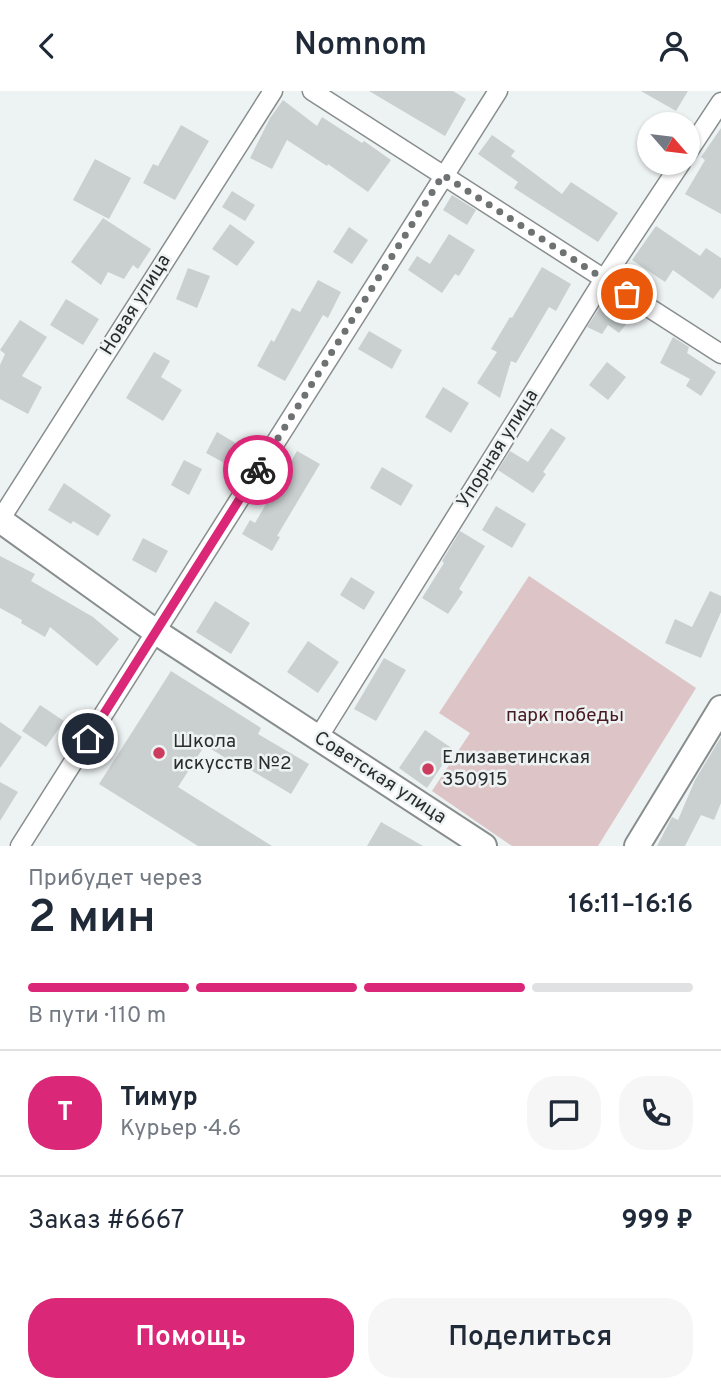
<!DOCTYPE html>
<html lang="ru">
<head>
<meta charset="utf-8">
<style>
  body { margin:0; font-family:Overpass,sans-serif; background:#f6f6f7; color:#1f2937; height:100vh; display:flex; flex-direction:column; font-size:26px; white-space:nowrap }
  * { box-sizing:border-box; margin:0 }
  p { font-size:23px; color:#747a83 }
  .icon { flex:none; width:38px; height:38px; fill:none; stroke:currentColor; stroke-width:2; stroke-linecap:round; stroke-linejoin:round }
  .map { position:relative; height:755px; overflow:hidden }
  .side { display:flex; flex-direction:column; background:#fff; flex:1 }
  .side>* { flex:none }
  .needle { width:46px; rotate:118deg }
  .tools { position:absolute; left:637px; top:21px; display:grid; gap:14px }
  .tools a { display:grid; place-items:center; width:63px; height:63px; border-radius:50%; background:#fff; box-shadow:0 2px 5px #0004; font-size:35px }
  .pin { position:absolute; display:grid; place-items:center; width:60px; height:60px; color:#fff; margin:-30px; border:4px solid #fff; border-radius:50%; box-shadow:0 2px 7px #0007 }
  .courier { position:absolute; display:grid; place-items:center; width:70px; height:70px; margin:-35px; border:5px solid #db2777; border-radius:50%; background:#fff; color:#222; box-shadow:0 2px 9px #0007 }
  .summary em { font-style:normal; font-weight:600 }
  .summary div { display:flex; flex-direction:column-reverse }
  .summary { display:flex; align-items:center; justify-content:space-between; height:119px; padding:0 28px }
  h1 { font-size:46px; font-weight:600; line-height:52px }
  .bar { display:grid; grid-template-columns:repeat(4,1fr); gap:10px 7px; align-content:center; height:84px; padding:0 28px }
  .bar i { height:9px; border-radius:5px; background:#e0e1e3 }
  .bar .on { background:#db2777 }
  .bar p { grid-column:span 4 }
  .line { display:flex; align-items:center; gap:18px; padding:0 28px; border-top:2px solid #e0e1e3 }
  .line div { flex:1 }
  .round { display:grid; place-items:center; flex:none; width:74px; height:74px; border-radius:28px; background:#f6f6f7 }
  .cta { display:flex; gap:14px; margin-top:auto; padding:14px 28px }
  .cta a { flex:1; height:80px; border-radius:28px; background:#db2777; color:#fff; font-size:28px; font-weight:600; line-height:80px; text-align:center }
  .cta a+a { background:#f6f6f7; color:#1f2937 }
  header { display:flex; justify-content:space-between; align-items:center; height:91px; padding:0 28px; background:#fff; font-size:32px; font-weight:600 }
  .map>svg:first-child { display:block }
  .green { fill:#ddc4c6 }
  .building { fill:#cad0d0 }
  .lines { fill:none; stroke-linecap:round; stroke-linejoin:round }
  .street-casing { stroke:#888d8d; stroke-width:21 }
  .secondary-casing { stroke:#888d8d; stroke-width:28 }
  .street { stroke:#fff; stroke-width:18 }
  .secondary { stroke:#fff; stroke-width:24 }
  .done { stroke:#6f7272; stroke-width:7; stroke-dasharray:0 12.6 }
  .route { stroke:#db2777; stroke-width:9 }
  .poi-dot { fill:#cc3c5c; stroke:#edf2f2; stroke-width:2.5 }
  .labels { text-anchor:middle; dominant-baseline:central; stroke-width:5; stroke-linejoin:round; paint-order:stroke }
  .street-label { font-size:19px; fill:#2b2d2d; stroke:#edf2f2 }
  .park-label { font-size:19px; fill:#491921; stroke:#edf2f2 }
  .poi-label { font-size:19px; fill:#2b2d2d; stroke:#edf2f2; text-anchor:start }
</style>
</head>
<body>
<header><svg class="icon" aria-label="back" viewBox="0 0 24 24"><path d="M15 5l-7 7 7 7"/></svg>Nomnom<svg class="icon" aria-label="person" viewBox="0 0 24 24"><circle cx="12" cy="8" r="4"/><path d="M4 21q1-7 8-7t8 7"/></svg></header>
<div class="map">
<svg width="721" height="755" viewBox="0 0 721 755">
  <rect width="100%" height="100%" fill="#edf2f2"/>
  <path class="green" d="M529 485 696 597 598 755H512L432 700 470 642 439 622Z"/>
  <path class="building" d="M369 0H453L466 8 445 45Z
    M641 0H688L676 20Z
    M283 9 317 35 322 26 362 52 364 50 391 69 368 101 328 73 327 75 287 49 272 78 250 67 270 27Z
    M181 34 209 50 175 109 143 92 153 73 158 75Z
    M721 37V123L685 103 705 69 701 66Z
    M492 44 515 60 511 65 562 103 571 91 618 122 598 151 514 97 518 91 478 63Z
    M95 68 131 87 109 128 73 109Z
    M232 100 255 114 245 130 222 116Z
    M452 104 476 119 467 134 443 119Z
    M103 127 151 158 138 178 133 174 124 188 108 181 101 194 71 171Z
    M230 133 255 151 237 175 212 158Z
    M656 135 700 165 706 157 721 167V197L713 208 673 179 665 191 632 169Z
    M349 136 368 149 352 173 333 161Z
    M449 143 475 159 459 185 455 183 442 202 408 179 417 165 430 173Z
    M542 176 571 193 556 220 549 216 516 272 511 270 500 307 477 292 497 261 491 258 510 226 512 227Z
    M188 177 210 185 197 217 176 208Z
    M318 189 341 201 328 227 323 224 285 290 257 275 271 249 274 251 292 217 300 221Z
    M608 204 635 222 619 242 608 234 602 243 587 236Z
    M66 208 99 228 83 254 50 234Z
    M20 229 47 246 22 285 42 296 28 323 0 308V274L5 263 0 259Z
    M369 240 402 259 392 278 358 258Z
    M673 246 689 256 687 262 716 281 701 305 686 295 690 288 660 272Z
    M154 261 170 270 161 286 182 299 163 330 126 307Z
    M607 271 626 286 608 309 589 294Z
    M443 296 469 312 451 342 425 326Z
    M551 337 566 347 543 381 546 383 533 402 498 379 510 360 528 371Z
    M217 341 239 354 228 374 206 362Z
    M297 360 320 373 277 445 280 446 272 460 242 443 250 429 255 432Z
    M184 369 202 378 189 404 171 394Z
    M382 376 413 394 401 415 370 397Z
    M64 392 111 424 98 445 73 430 71 433 48 419Z
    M496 415 526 433 512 457 482 439Z
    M460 440 485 455 459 498 463 501 448 523 422 507 444 472 442 470Z
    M143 447 168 460 156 482 132 469Z
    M0 465 35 483 31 490 93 526 119 548 97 575 50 536 45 546 21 532 22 529 0 517Z
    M351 486 375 501 364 519 340 504Z
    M710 500 721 505V521L701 567 665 552 675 528 692 536Z
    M215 510 250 532 231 563 196 541Z
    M308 550 339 571 318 602 287 581Z
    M384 567 406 579 376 630 354 618Z
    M171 580 261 637 258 643 309 673 291 703 239 672 238 675 205 654 178 696 272 755H198L99 693Z
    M40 614 64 630 46 656 22 640Z
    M0 631 22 646 0 677Z
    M425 639 453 658 427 697 399 677Z
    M721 646V712L714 729 701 724 685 755H657L672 726 678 729 695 689Z
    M0 691 18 701 0 730Z
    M381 731 423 755H367Z"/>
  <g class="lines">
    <defs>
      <path id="street" d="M312 0 721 263
        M688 61 721 11
        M0 429 273 0
        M318 647 604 188 681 72
        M20 755 498 0"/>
      <path id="secondary" d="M0 429 156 541 484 755
        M637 755 721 617"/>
    </defs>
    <use href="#street" class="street-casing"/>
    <use href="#secondary" class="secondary-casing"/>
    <use href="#street" class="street"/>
    <use href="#secondary" class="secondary"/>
  </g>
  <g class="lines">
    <path class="done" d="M258 379 443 84 627 203"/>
    <path class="route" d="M88 648 258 379"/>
  </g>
  <g class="poi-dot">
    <circle cx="159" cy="662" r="7"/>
    <circle cx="428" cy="678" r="7"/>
  </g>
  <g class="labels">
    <g class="street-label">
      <text transform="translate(136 214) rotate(-58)">Новая улица</text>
      <text transform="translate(498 358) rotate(-58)">Упорная улица</text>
      <text transform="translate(380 687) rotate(33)">Советская улица</text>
    </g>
    <g class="park-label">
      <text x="565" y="625">парк победы</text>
    </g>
    <g class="poi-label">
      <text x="173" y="651">Школа<tspan x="173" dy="22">искусств №2</tspan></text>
      <text x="442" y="667">Елизаветинская<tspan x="442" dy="22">350915</tspan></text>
    </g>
  </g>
</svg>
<div class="tools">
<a><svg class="needle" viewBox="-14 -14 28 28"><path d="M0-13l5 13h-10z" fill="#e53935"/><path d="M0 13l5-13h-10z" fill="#747a83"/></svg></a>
</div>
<div class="pin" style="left:627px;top:203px;background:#ea580c"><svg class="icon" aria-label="bag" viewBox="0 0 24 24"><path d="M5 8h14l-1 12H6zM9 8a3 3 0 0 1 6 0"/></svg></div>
<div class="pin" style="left:88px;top:648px;background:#1f2937"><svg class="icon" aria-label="home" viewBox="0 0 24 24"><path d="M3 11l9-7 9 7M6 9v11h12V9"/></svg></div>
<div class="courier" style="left:258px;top:379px"><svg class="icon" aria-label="bike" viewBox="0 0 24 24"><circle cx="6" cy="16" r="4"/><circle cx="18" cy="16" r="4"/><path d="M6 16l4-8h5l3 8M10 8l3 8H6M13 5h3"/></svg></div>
</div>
<section class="side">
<div class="summary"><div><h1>2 мин</h1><p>Прибудет через</p></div><em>16:11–16:16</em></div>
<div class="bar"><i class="on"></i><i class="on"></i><i class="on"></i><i></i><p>В пути · 110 m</p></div>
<div class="line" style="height:126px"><b class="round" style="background:#db2777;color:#fff">Т</b><div><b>Тимур</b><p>Курьер · 4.6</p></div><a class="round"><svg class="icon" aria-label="chat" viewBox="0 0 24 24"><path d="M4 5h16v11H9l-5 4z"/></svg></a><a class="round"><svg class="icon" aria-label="phone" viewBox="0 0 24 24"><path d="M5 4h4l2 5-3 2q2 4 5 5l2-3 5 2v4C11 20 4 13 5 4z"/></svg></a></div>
<div class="line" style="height:91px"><div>Заказ #6667</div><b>999 ₽</b></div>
<div class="cta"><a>Помощь</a><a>Поделиться</a></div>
</section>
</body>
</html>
